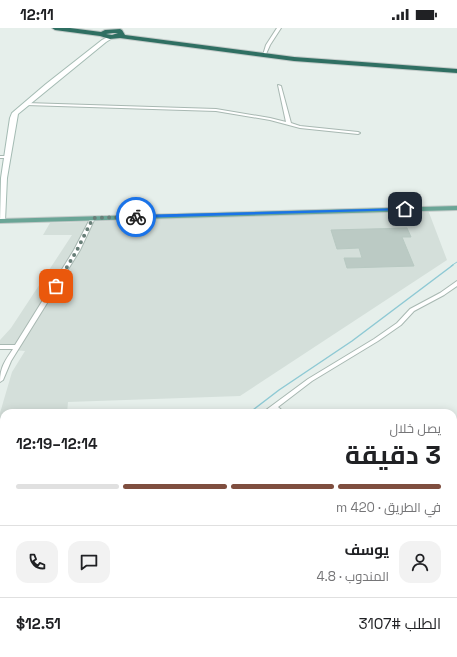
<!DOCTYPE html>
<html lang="ar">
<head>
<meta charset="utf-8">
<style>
  body { margin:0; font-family:"Space Grotesk",Cairo,sans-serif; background:#f2f2f2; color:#202124; direction:rtl; height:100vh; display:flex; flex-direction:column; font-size:15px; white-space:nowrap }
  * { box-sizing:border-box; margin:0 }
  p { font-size:13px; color:#757577 }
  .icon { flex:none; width:22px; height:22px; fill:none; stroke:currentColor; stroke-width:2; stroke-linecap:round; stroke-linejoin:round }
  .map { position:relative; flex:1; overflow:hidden; direction:ltr }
  .sheet { position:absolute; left:0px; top:381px; width:457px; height:248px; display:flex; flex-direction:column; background:#fff; border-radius:12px 12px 0 0; box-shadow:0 2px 10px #0003; direction:rtl }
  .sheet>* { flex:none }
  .pin { position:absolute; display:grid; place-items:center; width:34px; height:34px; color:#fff; margin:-17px; border-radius:8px; box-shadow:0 2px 6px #0006 }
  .courier { position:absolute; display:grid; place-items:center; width:40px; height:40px; margin:-20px; border:3px solid #1a73e8; border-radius:50%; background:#fff; color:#222; box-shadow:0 1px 5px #0007 }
  .head em { font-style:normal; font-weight:700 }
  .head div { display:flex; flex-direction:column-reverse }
  .head { display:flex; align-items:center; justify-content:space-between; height:68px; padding:0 16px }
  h1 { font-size:26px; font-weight:700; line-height:30px }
  .bar { display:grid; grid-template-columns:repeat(4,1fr); gap:6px 4px; align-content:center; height:48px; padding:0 16px }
  .bar i { height:5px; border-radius:3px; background:#e0e0e0 }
  .bar .selected { background:#7f4e3f }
  .bar p { grid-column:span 4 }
  .line { display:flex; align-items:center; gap:10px; padding:0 16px; border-top:1px solid #e0e0e0 }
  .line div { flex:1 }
  .round { display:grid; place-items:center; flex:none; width:42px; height:42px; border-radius:12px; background:#f2f2f2 }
  .status { display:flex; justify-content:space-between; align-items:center; height:28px; padding:0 20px; background:#fff; direction:ltr }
  .status svg { height:11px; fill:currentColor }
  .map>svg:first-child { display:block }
  .built { fill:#d4dfda }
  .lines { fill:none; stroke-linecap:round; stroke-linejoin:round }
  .stream-far2 { stroke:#8ec9d4; stroke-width:1 }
  .stream-far1 { stroke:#8ec9d4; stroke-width:1.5 }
  .stream { stroke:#8ec9d4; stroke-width:2 }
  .building { fill:#bbcac4; stroke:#b8c9c2 }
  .street-casing { stroke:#a8b8b2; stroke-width:2 }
  .secondary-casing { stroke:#a4bbb3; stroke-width:2 }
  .primary-casing { stroke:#c2cac8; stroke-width:2 }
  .highway-casing { stroke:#c2cac8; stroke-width:2 }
  .street { fill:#fff; fill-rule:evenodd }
  .secondary { fill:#fff; fill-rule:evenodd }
  .primary { fill:#6aa596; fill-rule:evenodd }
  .highway { fill:#2f6f62; fill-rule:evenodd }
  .route { fill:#1a73e8 }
  .done { stroke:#687f78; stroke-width:4; stroke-dasharray:0 7.2 }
</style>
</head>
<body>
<div class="status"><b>12:11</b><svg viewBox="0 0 49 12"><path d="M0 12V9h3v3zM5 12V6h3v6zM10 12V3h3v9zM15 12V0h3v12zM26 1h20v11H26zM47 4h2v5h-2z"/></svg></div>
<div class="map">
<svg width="457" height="629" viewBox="0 0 457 629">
  <rect width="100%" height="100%" fill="#e6efeb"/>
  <path class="built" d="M428 182 447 232 240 368 68 374 67 385H4V490L0 493V385L12 344 25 323 0 321V312L11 300 72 207H43L50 195Z"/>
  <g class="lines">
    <path class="stream-far2" d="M451 238 457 234"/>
    <path class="stream-far1" d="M249 385 279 362 352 313 453 237"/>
    <path class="stream" d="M0 554 4 552"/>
  </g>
  <path class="building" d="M407 200 411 209H402L414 238 347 240 344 230H362L359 220 337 221 331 202Z"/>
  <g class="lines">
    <defs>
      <path id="street" d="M277 0H281L270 17 266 26 263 27 266 17Z
        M278 57 281 58 291 95 300 98 358 104 360 105 358 106 300 100 270 92 216 83 26 77 24 76 26 75 216 81 270 90 286 94Z
        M0 128H7L9 129 7 130H0Z
        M91 189H93L95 190 80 222 11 333 3 352 0 354C0 339 5 333 13 321H0V317H15L74 222Z
        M457 253V258L444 267 414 283 401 297 378 313 312 353 278 379 285 385H277L273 382 269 385H262L308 351 374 311 397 295 410 281 440 265Z
        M0 440H4V446H0Z
        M453 541 457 542V549L453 548Z
        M453 601 456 602 457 604V629H452L451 625H453Z
        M3 622H4V625H10L8 629H0Z
        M71 625H79L78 629H70Z
        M94 625H102L101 629H93Z
        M222 625H230L229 629H221Z
        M253 625H261V629H253Z
        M306 625H314V629H306Z
        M341 625H349L350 629H342Z
        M400 625H408L409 629H401Z"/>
      <path id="secondary" d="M110 8 114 9 106 14 18 86 7 150 5 193 0 195 1 150 10 90 12 85 46 56 102 12Z"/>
      <path id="primary" d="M457 178V182L0 195V191Z"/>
      <path id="highway" d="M52 0H70L101 4 105 2 120 1 122 2 125 7 294 29 457 41V45L294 33 120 10 110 11 100 8 55 2ZM113 5H118L112 7 106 6Z"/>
    </defs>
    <use href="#street" class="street-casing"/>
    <use href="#secondary" class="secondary-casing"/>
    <use href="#primary" class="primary-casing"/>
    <use href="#highway" class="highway-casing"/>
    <use href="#street" class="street"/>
    <use href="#secondary" class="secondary"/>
    <use href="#primary" class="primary"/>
    <use href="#highway" class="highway"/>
  </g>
  <path class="route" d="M405 180 408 181 407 182 136 190 134 189 136 187Z"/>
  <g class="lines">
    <path class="done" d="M56 258 77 222 93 190 136 189"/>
  </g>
</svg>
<div class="pin" style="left:56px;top:258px;background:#ea580c"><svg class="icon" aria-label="bag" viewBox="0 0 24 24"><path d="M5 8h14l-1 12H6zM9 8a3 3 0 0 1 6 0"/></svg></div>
<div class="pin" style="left:405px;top:181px;background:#1f2937"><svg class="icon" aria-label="home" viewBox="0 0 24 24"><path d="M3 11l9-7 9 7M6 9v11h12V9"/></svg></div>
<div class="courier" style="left:136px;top:189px"><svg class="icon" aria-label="bike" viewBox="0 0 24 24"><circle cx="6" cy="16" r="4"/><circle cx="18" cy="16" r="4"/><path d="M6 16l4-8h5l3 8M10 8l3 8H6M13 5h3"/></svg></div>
<section class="sheet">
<div class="head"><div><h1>3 دقيقة</h1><p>يصل خلال</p></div><em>12:14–12:19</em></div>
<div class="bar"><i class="selected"></i><i class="selected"></i><i class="selected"></i><i></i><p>في الطريق · 420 m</p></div>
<div class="line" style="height:72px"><a class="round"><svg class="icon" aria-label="person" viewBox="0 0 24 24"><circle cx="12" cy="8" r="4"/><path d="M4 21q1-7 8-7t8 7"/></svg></a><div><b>يوسف</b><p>المندوب · 4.8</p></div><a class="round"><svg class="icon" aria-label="chat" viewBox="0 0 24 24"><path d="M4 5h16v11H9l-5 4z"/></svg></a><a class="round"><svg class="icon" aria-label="phone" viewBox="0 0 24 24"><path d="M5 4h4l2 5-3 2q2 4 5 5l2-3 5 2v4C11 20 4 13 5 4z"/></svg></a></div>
<div class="line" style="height:52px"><div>الطلب #3107</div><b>$12.51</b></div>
</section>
</div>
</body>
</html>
